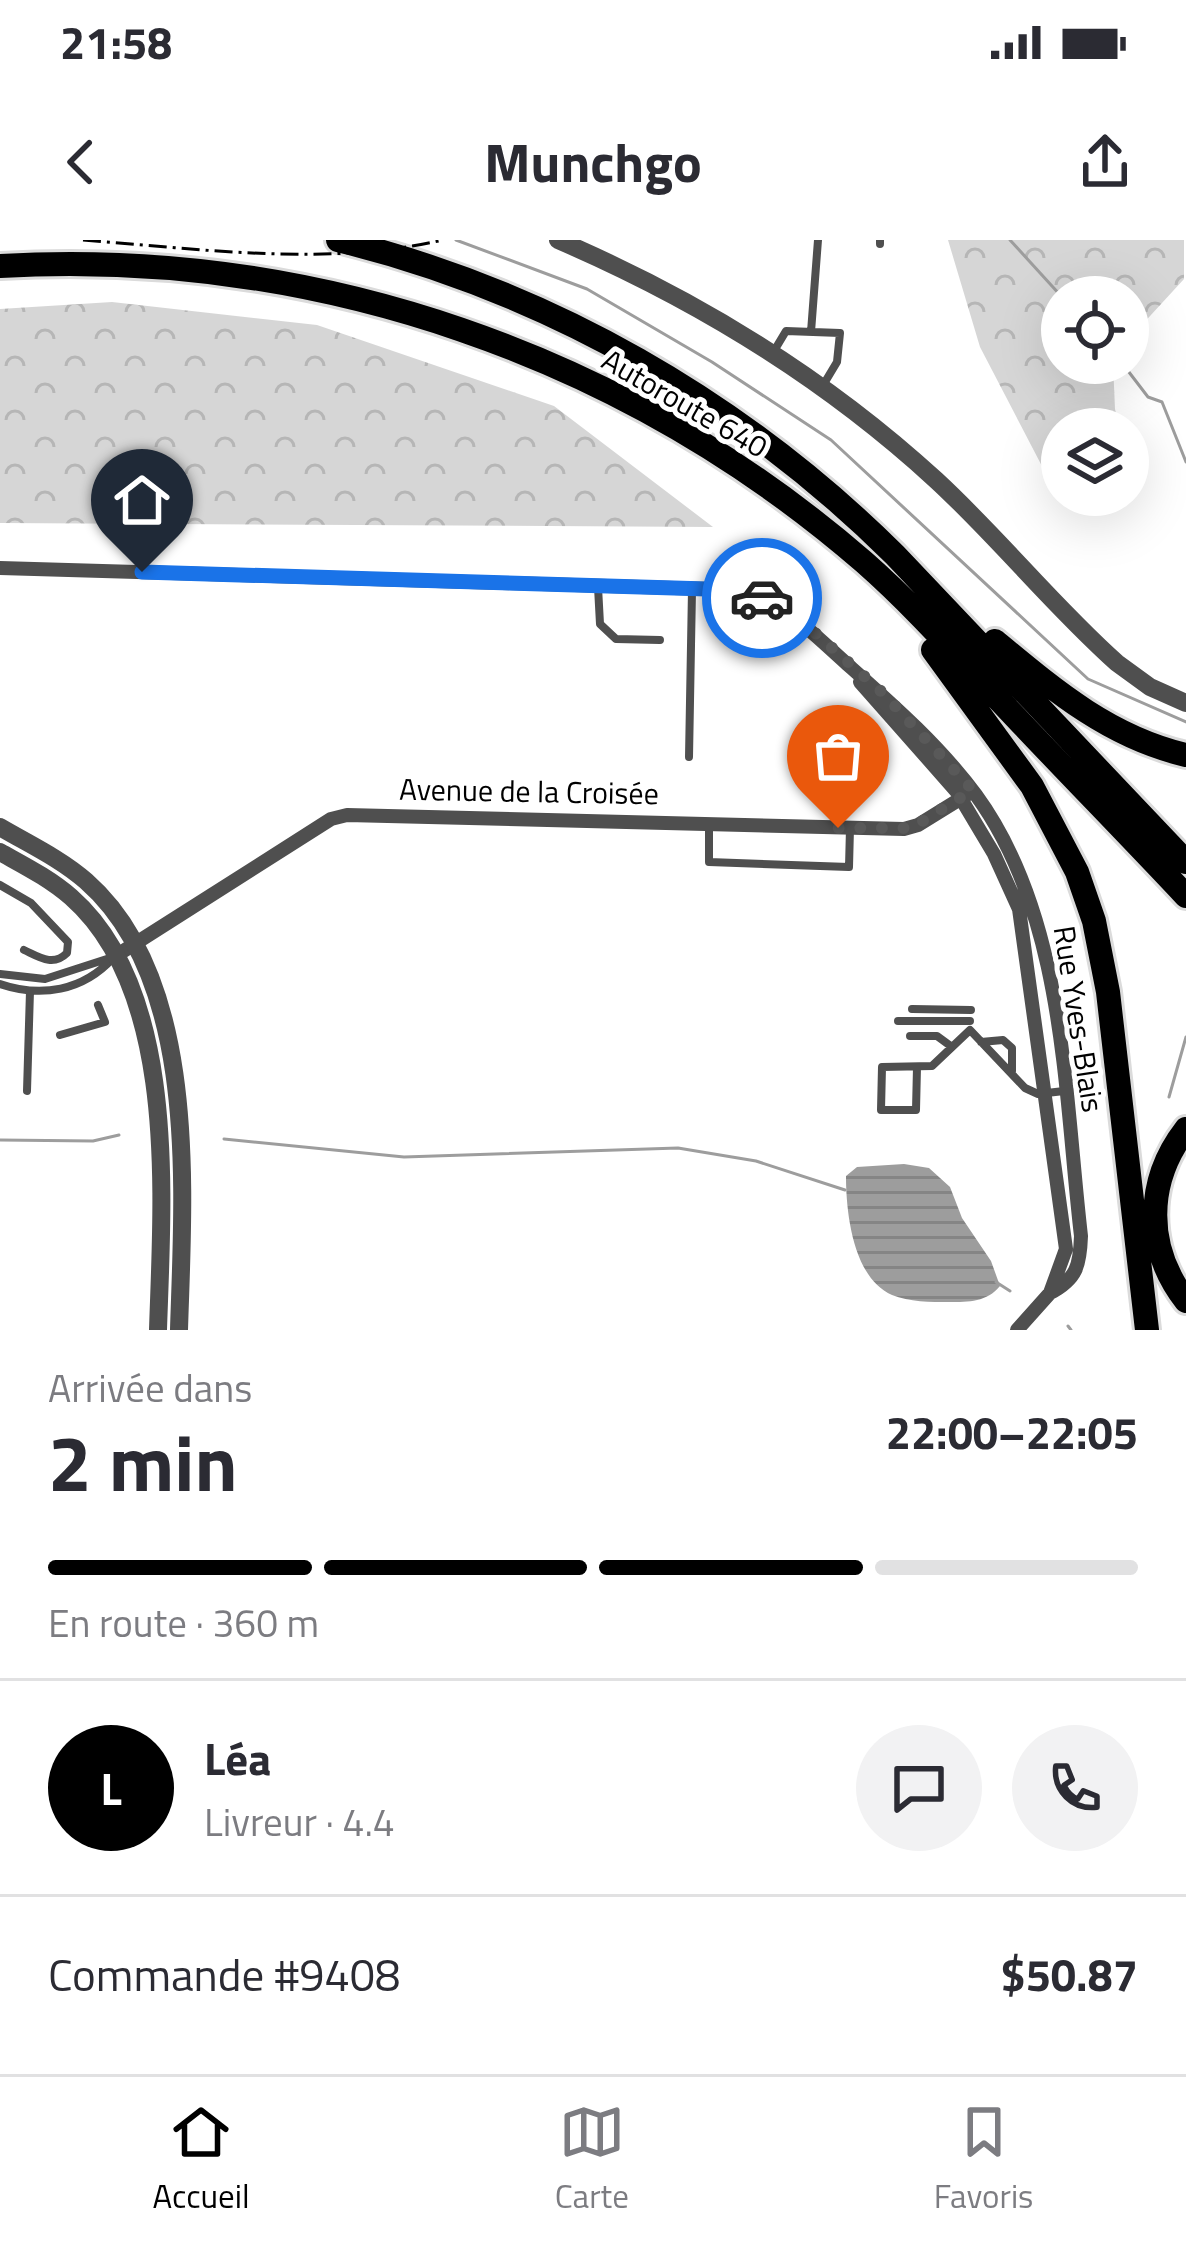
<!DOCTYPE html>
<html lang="fr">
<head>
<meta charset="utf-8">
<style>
  body { margin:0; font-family:"Titillium Web",sans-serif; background:#f2f2f3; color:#2b2b33; height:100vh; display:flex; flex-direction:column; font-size:45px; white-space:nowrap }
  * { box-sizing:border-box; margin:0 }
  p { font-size:39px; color:#7c7c81 }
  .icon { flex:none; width:66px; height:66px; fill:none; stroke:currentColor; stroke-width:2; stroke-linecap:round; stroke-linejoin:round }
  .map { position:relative; height:1090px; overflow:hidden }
  .details { display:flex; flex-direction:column; background:#fff; flex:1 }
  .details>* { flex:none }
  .buttons { position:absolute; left:1041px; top:36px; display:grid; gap:24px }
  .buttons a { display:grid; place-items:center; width:108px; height:108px; border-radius:50%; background:#fff; box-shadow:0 12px 48px #0002; font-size:60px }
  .pin { position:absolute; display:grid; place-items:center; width:102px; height:102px; color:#fff; margin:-123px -51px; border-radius:50% 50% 50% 0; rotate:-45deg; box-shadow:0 0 12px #0007 }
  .pin .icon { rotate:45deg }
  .courier { position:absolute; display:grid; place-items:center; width:120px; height:120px; margin:-60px; border:9px solid #1a73e8; border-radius:50%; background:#fff; color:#222; box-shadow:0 3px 15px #0007 }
  .overview em { font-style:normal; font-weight:700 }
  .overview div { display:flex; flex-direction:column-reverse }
  .overview { display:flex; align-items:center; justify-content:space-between; height:204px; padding:0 48px }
  h1 { font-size:78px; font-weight:700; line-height:90px }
  .bar { display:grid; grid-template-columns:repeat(4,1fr); gap:18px 12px; align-content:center; height:144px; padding:0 48px }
  .bar i { height:15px; border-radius:9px; background:#e1e1e2 }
  .bar .active { background:#000 }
  .bar p { grid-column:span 4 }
  .line { display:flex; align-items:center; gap:30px; padding:0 48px; border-top:3px solid #e1e1e2 }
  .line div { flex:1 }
  .round { display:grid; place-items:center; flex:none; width:126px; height:126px; border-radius:63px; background:#f2f2f3 }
  .status { display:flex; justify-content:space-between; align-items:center; height:84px; padding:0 60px; background:#fff; direction:ltr }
  .status svg { height:33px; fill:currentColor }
  header { display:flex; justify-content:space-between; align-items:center; height:156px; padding:0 48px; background:#fff; font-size:54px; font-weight:700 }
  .dock { display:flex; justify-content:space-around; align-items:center; height:168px; border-top:3px solid #e1e1e2; background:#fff; font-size:33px; color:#7c7c81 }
  .dock a { display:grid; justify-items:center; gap:6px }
  .dock .active { color:#000 }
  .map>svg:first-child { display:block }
  .forest { fill:url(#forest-crowns) }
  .water { fill:url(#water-rules) }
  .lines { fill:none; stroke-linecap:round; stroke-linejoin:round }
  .stream { stroke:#9d9d9d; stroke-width:3 }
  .motorway-casing { stroke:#dbdbdb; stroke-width:30 }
  .service { stroke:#4f4f4f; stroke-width:8 }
  .minor { stroke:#4f4f4f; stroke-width:14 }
  .tertiary { stroke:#4f4f4f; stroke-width:18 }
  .motorway { stroke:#000; stroke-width:24 }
  .rail { stroke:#000; stroke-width:3; stroke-dasharray:18 6 3 6; stroke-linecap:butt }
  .done { stroke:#595959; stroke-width:12; stroke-dasharray:0 21.6 }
  .route { stroke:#1a73e8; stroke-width:15 }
  .labels { text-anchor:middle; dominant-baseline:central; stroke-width:10; stroke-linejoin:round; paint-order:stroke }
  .street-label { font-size:30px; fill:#000; stroke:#fff }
</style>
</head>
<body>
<div class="status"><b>21:58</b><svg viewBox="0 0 49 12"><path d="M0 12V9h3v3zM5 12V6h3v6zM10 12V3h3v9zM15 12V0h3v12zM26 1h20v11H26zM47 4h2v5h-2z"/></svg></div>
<header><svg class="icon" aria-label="back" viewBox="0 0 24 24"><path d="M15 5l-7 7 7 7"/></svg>Munchgo<svg class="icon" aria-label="share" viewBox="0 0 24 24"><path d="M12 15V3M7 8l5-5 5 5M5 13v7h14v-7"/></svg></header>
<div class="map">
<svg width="1186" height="1090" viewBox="0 0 1186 1090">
  <defs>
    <pattern id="forest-crowns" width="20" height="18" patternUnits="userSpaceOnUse" patternTransform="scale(3)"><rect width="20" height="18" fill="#d6d6d6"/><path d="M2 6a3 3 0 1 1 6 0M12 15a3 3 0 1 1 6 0" fill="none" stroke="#b6b6b6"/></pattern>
    <pattern id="water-rules" width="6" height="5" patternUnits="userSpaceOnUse" patternTransform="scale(3)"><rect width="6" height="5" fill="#9d9d9d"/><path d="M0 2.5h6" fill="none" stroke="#858585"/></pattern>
  </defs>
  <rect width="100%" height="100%" fill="#fff"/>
  <path class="forest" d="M948 0H1184V39L1128 100V57H1062V123H1113L1115 169 1120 189H1062V234L1044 230 980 107Z
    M112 62 317 85 554 166 713 287 0 283V69Z"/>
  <path class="water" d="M904 924 929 928 950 947 962 978 991 1021 1000 1046C987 1062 969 1062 949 1062 931 1062 909 1062 892 1055 853 1038 846 973 846 936L857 927Z"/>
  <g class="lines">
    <path class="stream" d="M456 0 587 49 712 122 831 200 1088 439 1186 482
      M1010 0 1062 57
      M1122 123 1148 157 1162 162 1186 222
      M1169 857 1186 797
      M224 899 404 917 678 908 756 921 845 950
      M0 900 93 901 119 895
      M996 1042 1010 1051
      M1068 1086 1071 1090"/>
    <defs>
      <path id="motorway" d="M338 0C549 52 741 162 895 315L1186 622
        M0 26C316 8 625 115 864 322 914 366 958 416 1004 465 1064 529 1126 592 1186 656
        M995 401C1054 450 1109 497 1186 515
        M933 410 1032 546 1077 632 1094 681 1108 752 1147 1090
        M1186 889C1145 942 1145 1008 1186 1061"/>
    </defs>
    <use href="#motorway" class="motorway-casing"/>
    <path class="service" d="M880 0V4
      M811 92 818 0
      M774 111 786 91 840 93 837 122 822 147
      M598 347 600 384 616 399 660 400
      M689 517 692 350
      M709 585V622L849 627 850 588
      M0 645 31 663 68 702 67 713C53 727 39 717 24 710
      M0 734 45 739 113 717
      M0 744C41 758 83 751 113 718
      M912 769 971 770
      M898 781H970
      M60 795 105 782 98 765
      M910 796H937L952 807
      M981 802 1003 800 1012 808V831
      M917 827 916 870H881L882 827 932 826 970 790 1025 848 1038 854 1064 851
      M27 851 30 751"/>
    <path class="minor" d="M0 328 707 349C777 354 798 380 847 424 892 464 940 506 976 555 1065 677 1064 850 1081 996 1080 1025 1077 1039 1050 1053
      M860 442 957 552 994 614 1019 669 1066 1009 1050 1053 1017 1090
      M114 717 331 579 347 575 904 589 918 585 973 551"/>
    <path class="tertiary" d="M558 0C695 59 826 139 936 240 999 298 1053 366 1117 423L1150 447 1186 463
      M0 587C29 604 61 619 86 641 200 741 183 954 179 1090
      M0 612C25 626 49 638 71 657 179 752 162 960 158 1090"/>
    <use href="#motorway" class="motorway"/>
    <path class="rail" d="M83 0C203 9 325 27 443 0"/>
  </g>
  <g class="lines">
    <path class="done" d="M762 358 796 376 882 452 973 550 911 588H838"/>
    <path class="route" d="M142 332 707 349 762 358"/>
  </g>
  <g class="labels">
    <g class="street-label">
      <text transform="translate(685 163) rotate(30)">Autoroute 640</text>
      <text transform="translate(529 551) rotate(1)">Avenue de la Croisée</text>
      <text transform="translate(1079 779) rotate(81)">Rue Yves-Blais</text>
    </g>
  </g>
</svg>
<div class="buttons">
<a><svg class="icon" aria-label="locate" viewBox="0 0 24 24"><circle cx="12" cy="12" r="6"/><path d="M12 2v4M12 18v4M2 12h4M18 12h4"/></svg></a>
<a><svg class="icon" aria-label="layers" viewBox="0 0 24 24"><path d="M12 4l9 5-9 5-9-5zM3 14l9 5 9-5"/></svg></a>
</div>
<div class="pin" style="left:838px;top:588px;background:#ea580c"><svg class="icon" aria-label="bag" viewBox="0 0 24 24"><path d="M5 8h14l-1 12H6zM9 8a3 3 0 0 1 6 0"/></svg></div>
<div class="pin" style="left:142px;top:332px;background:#1f2937"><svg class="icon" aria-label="home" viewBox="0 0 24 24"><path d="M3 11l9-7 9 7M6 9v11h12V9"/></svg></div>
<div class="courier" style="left:762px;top:358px"><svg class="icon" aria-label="car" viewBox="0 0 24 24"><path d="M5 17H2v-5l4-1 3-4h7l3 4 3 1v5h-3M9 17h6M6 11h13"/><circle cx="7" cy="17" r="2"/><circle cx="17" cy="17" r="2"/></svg></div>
</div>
<section class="details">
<div class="overview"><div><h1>2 min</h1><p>Arrivée dans</p></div><em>22:00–22:05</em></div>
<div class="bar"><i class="active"></i><i class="active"></i><i class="active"></i><i></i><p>En route · 360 m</p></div>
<div class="line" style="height:216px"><b class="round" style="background:#000;color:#fff">L</b><div><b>Léa</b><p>Livreur · 4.4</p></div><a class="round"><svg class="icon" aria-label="chat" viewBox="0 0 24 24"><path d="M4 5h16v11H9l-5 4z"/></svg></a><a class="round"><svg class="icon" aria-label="phone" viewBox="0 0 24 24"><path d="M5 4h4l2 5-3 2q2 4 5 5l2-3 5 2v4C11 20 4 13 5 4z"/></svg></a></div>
<div class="line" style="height:156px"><div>Commande #9408</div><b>$50.87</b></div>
</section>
<nav class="dock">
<a class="active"><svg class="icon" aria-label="home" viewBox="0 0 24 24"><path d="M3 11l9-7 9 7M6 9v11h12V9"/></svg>Accueil</a>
<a><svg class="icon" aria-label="map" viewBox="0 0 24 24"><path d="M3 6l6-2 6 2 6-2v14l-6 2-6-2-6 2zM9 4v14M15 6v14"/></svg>Carte</a>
<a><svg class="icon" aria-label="saved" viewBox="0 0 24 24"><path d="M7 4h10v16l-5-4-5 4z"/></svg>Favoris</a>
</nav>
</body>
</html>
